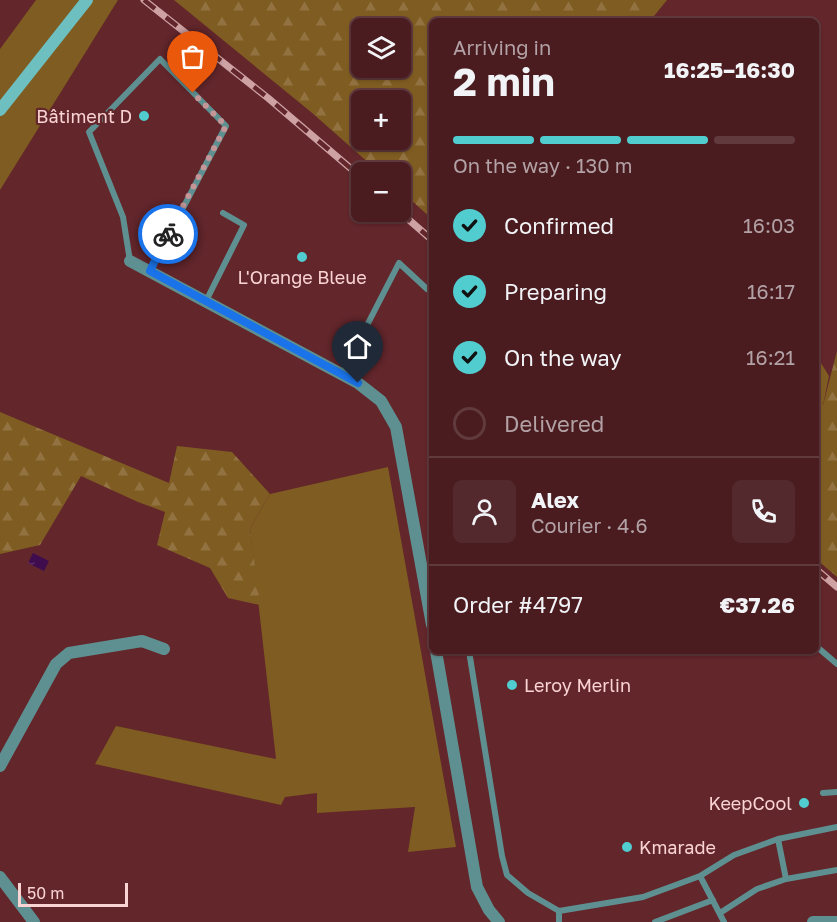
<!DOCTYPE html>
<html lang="en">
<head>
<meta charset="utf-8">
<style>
  body { margin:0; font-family:"Golos Text",sans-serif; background:#54292d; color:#f1f3f6; height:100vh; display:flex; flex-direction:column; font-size:22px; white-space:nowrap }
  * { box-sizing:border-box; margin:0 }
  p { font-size:20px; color:#b2a1a5 }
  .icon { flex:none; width:33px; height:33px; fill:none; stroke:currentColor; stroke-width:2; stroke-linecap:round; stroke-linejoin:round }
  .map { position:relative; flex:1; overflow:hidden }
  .details { position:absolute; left:429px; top:18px; width:390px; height:636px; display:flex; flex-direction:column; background:#4a1c20; border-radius:9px; box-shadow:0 2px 4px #0004,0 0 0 2px #613a3e }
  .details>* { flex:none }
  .tools { position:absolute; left:351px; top:18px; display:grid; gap:12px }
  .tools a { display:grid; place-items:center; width:60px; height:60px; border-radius:9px; background:#4a1c20; box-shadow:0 2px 4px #0004,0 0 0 2px #613a3e; font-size:30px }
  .scale { position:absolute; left:18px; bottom:15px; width:110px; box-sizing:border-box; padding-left:6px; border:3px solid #fad3d3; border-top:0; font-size:16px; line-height:21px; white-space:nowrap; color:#fad3d3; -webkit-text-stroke:4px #62262b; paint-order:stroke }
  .pin { position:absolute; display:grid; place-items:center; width:51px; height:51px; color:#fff; margin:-62px -26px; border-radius:50% 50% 50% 0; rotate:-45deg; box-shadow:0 0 6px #0007 }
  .pin .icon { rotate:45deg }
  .courier { position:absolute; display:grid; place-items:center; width:60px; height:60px; margin:-30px; border:4px solid #1a73e8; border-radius:50%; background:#fff; color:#222; box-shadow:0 2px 8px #0007 }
  .summary em { font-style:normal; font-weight:700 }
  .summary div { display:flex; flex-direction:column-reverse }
  .summary { display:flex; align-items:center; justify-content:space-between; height:102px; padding:0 24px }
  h1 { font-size:39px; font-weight:700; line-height:45px }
  .bar { display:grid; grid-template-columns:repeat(4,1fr); gap:9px 6px; align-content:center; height:72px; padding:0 24px }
  .bar i { height:8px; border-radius:4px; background:#613a3e }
  .bar .active { background:#52cdcf }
  .bar p { grid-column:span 4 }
  .line { display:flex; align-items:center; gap:15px; padding:0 24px; border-top:2px solid #613a3e }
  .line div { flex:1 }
  .round { display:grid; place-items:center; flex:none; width:63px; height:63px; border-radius:9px; background:#54292d }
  ol { padding:0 24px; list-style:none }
  li { display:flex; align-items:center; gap:18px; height:66px }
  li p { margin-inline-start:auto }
  li .icon { padding:6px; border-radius:50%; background:#52cdcf; color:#111; stroke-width:4 }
  li:last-child { color:#b2a1a5 }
  li i { width:33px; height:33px; border:3px solid #613a3e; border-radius:50% }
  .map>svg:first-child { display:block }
  .grass { fill:#7f5c21 }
  .forest { fill:url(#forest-firs); fill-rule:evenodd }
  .water { fill:url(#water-ripples) }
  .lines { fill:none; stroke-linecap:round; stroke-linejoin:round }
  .service { stroke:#5f9091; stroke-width:6 }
  .minor { stroke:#5f9091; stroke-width:12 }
  .secondary { stroke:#6dbfc0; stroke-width:12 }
  .rail-casing { stroke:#cea1a3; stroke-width:7 }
  .rail { stroke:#62262b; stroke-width:4.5; stroke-dasharray:14; stroke-linecap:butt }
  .done { stroke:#c59698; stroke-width:6; stroke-dasharray:0 10.8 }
  .route { stroke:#1a73e8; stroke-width:8 }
  .poi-dot { fill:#52cdcf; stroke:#62262b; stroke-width:2 }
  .labels { text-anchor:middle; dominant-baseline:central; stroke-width:4.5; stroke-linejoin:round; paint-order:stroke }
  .poi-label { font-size:18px; fill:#fad3d3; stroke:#62262b; text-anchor:end }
</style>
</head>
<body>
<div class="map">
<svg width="837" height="922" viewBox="0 0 837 922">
  <defs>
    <pattern id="forest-firs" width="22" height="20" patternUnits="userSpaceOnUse" patternTransform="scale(1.5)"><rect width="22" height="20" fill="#7f5c21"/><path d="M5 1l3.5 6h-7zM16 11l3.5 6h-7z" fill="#927240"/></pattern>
    <pattern id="water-ripples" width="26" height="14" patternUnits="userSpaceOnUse" patternTransform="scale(1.5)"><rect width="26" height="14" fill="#3f0c4e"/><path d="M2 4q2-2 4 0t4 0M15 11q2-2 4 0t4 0" fill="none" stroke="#5c2e67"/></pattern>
  </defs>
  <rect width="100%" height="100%" fill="#62262b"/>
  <path class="grass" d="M36 0H118L0 190V49Z
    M816 355 829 376 823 405 816 399Z
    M388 467 456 847 408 852 415 807 317 813V793L285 797 281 805 95 764 116 726 276 759 250 529 270 494Z"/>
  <path class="forest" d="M174 0H667L650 21H432V219L401 191 400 172H379L311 112ZM362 28H400V68H362ZM362 100H400V140H362Z
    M837 351V577L816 559V399L823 405Z
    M0 412 169 483 177 446 232 452 270 494 250 529 260 605 228 598 210 568 157 545 165 512 138 502 81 476 40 545 0 554Z"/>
  <path class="water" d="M33 553 49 561 44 571 28 563Z"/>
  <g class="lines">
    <path class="service" d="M130 261 123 217 89 132 160 59 226 126 150 271
      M206 301 244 225 223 213
      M342 374 399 263 427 289
      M816 646 837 664
      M469 651 502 856 507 875 528 893 559 911V922
      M823 793 837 792
      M778 839 786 879
      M700 876 724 922
      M559 911 643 897 700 876 734 855 778 839 837 827
      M720 913 757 889 786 879 837 870
      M655 922 713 900"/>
    <path class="minor" d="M130 261 358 383 381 401 396 427 432 625
      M436 651 477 887 489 910 499 922
      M0 766 56 664 69 653 142 641 164 649
      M0 877 34 922
      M813 922H837"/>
    <path class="secondary" d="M0 110 87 0"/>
    <defs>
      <path id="rail" d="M144 0 268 98 362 178
        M400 212 432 240
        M816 569 837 587"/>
    </defs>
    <use href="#rail" class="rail-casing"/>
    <use href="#rail" class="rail"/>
  </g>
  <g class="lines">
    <path class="done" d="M168 234 226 126 193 93"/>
    <path class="route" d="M168 234 150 271 358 383"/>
  </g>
  <g class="poi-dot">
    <circle cx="144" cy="116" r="6"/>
    <circle cx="302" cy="257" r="6"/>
    <circle cx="512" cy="685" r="6"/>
    <circle cx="804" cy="803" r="6"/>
    <circle cx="627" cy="847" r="6"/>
  </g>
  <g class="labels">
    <g class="poi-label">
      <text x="132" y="116">Bâtiment D</text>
      <text x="302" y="277" text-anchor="middle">L'Orange Bleue</text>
      <text x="524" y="685" text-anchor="start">Leroy Merlin</text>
      <text x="792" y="803">KeepCool</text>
      <text x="639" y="847" text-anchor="start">Kmarade</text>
    </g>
  </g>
</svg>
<div class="tools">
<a><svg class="icon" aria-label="layers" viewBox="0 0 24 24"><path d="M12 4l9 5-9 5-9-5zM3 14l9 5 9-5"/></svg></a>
<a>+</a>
<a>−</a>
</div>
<div class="scale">50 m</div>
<div class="pin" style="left:193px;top:93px;background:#ea580c"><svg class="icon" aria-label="bag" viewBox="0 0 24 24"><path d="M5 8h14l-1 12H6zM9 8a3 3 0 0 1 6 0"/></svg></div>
<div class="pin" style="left:358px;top:383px;background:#1f2937"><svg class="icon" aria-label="home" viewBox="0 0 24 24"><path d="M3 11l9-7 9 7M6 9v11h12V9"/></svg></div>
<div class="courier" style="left:168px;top:234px"><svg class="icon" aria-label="bike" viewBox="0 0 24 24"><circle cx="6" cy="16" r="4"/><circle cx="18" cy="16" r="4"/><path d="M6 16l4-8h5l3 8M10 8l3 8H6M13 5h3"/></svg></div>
<section class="details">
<div class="summary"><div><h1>2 min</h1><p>Arriving in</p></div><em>16:25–16:30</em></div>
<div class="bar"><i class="active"></i><i class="active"></i><i class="active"></i><i></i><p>On the way · 130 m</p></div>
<ol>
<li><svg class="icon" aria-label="check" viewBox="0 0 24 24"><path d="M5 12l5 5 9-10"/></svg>Confirmed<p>16:03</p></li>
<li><svg class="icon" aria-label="check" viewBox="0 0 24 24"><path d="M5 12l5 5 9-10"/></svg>Preparing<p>16:17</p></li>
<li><svg class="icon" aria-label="check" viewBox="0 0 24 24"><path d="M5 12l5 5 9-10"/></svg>On the way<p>16:21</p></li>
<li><i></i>Delivered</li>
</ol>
<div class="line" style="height:108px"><a class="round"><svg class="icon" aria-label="person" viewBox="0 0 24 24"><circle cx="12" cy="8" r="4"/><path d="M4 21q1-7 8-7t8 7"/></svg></a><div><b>Alex</b><p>Courier · 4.6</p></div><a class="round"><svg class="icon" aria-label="phone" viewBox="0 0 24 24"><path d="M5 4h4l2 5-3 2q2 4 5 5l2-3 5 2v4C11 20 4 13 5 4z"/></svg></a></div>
<div class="line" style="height:78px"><div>Order #4797</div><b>€37.26</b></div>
</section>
</div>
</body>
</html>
